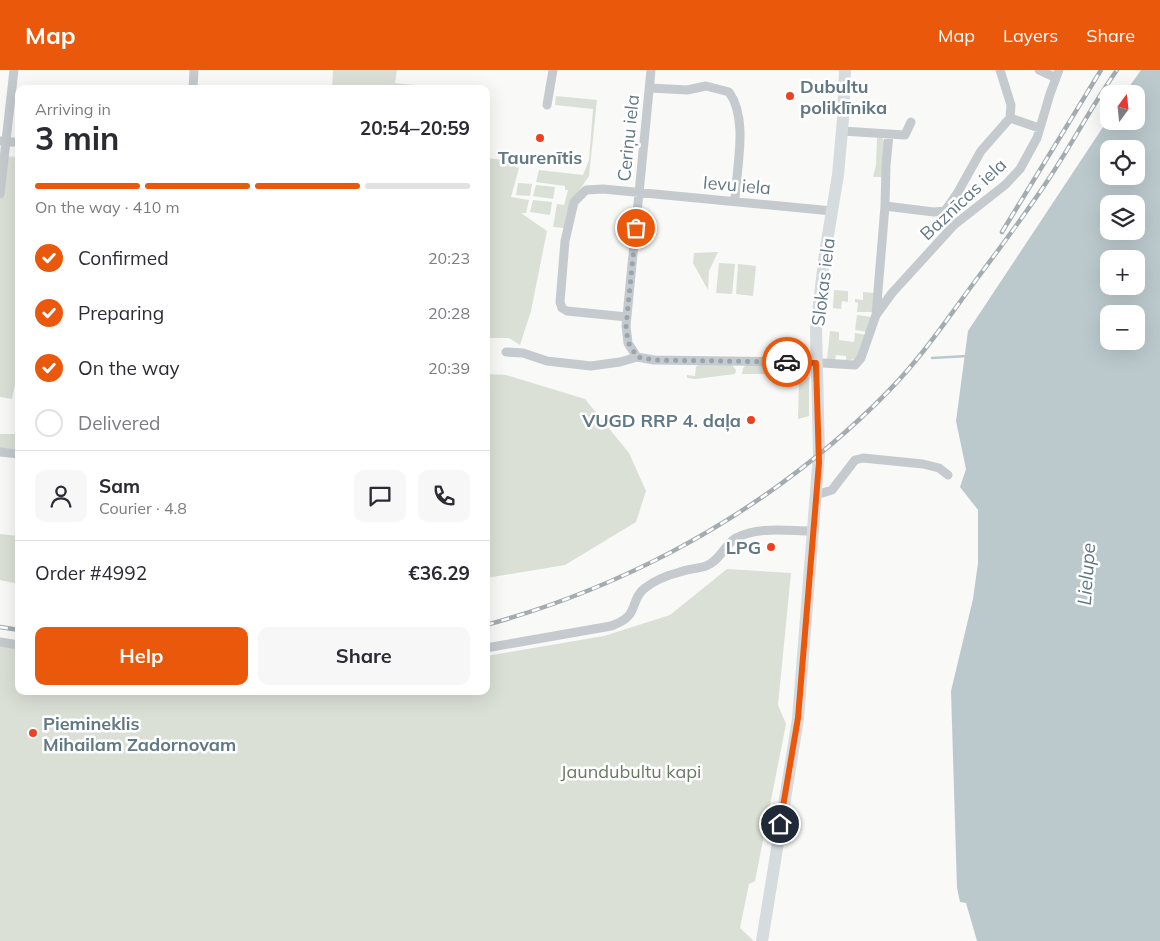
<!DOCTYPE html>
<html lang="en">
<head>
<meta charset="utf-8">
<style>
  body { margin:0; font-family:Mulish,sans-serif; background:#f7f7f7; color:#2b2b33; height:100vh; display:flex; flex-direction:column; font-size:19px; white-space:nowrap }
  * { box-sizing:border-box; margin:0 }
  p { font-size:16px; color:#7c7c81 }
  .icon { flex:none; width:28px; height:28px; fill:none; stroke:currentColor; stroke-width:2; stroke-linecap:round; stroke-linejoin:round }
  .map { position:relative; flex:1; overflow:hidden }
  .details { position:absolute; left:15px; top:15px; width:475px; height:610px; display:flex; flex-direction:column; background:#fff; border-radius:10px; box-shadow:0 5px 20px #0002 }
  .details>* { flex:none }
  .needle { width:32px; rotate:15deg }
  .controls { position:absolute; left:1100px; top:15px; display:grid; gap:10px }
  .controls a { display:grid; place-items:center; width:45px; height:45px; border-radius:10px; background:#fff; box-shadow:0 5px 20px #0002; font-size:25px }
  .pin { position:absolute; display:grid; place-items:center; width:42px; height:42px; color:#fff; margin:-21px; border:2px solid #fff; border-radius:50%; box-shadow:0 1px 5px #0007 }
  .courier { position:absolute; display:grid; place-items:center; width:50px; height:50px; margin:-25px; border:4px solid #ea580c; border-radius:50%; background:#fff; color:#222; box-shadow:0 1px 6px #0007 }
  .head em { font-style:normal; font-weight:700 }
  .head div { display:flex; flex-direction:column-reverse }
  .head { display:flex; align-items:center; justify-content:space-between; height:85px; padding:0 20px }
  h1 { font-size:32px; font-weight:700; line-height:38px }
  .bar { display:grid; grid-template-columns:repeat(4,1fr); gap:8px 5px; align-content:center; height:60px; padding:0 20px }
  .bar i { height:6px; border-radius:4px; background:#e1e1e2 }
  .bar .selected { background:#ea580c }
  .bar p { grid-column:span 4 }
  .line { display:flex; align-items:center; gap:12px; padding:0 20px; border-top:1px solid #e1e1e2 }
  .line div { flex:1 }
  .round { display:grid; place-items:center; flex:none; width:52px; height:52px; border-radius:10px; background:#f7f7f7 }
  ol { padding:0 20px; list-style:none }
  li { display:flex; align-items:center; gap:15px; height:55px }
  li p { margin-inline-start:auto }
  li .icon { padding:5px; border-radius:50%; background:#ea580c; color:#fff; stroke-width:4 }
  li:last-child { color:#7c7c81 }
  li i { width:28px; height:28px; border:2px solid #e1e1e2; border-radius:50% }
  .button { display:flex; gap:10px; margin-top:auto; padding:10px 20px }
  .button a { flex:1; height:58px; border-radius:10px; background:#ea580c; color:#fff; font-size:20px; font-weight:700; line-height:58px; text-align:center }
  .button a+a { background:#f7f7f7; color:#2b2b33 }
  header { display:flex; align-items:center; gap:30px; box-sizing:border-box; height:70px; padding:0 25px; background:#ea580c; color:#fff }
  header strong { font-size:24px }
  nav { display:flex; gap:28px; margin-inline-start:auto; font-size:18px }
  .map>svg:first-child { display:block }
  .green { fill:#dae0d6 }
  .water { fill:#bbc9cd; fill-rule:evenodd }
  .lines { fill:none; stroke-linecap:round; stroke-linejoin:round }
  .stream { stroke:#bbc9cd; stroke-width:2.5 }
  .street { stroke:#c4cacd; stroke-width:9 }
  .secondary { stroke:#d6dbde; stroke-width:12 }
  .rail-casing { stroke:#a3acb1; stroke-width:4.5 }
  .rail { stroke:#fff; stroke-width:2.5; stroke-dasharray:8; stroke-linecap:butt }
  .done { stroke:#97a5ac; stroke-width:5; stroke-dasharray:0 9 }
  .route { stroke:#ea580c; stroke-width:6 }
  .poi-dot { fill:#ef4021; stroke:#fff; stroke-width:2 }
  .labels { text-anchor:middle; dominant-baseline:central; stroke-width:5; stroke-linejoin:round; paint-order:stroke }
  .poi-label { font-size:18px; font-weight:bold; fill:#627884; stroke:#fff; text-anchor:start }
  .street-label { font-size:18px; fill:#627884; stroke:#fff }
  .park-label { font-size:18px; fill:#687b62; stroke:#fff }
  .water-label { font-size:19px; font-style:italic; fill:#5e777e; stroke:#fff }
</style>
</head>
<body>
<header>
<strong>Map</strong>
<nav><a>Map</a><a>Layers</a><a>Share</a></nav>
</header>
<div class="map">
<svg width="1160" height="871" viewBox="0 0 1160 871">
  <rect width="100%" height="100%" fill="#f9f9f7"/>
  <path class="green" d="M333 0H397L395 13 452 19H332Z
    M556 26 597 30 589 106 570 134 564 158 553 157 557 134 564 135 568 120H565V116L536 112 539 100 583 105 589 90 593 39 555 35Z
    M877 68H882L884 71V107H873L876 95Z
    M0 86 19 87V295L12 329 0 327Z
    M512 87 516 88 515 97 519 98 511 127 529 130 526 143H521L547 161 531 241 520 275 509 268H486V88L512 91Z
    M518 113 532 114 530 126 516 125Z
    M536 115 555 117 553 129 533 126Z
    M533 130 552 132 550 145 530 142Z
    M718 182 709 201 708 220 693 193 694 183Z
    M719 193 735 194 732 224 716 223Z
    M738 194 756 196 753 226 736 224Z
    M834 220 848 221V232L842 231 841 239 833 238Z
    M863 222 874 223 872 242H857L858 233 855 232V229L863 230Z
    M857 245 872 247 868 262 855 260Z
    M830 261 839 262V270L854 272 855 263 867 265C863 276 861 291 846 290V286L836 285 835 290H827Z
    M700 294H729L733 296 736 300 735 304 695 309 687 308V305L695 306 696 297Z
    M747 294 776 295V304H742L743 298Z
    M780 295H809V304H781Z
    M486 304 506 305 585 329 629 383 646 421 636 452 565 495 486 508Z
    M781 306 809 307V346L798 349 799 310 781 309Z
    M0 364H19V379L0 378Z
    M0 464 19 466V514L0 510Z
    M727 499 791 503 778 635 786 654 755 811 749 814 740 858 754 871H0V575L19 577V621H486V586L604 566 670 545Z"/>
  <path class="water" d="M1141 0H1160V871H977L966 833 960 832 957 818 951 621 973 529 978 493V440L960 417 966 399 956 351 968 261 1109 48V51H1136V24H1124ZM1109 79H1136V106H1109ZM1109 134H1136V161H1109ZM1109 189H1136V216H1109ZM1109 244H1136V271H1109Z"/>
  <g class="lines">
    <path class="stream" d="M932 288 967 286"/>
    <path class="street" d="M1039 0 1056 8
      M650 18 687 20 706 16 729 22C749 50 736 98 735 131
      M193 19 194 0
      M547 35 553 0
      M1010 48 1039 58
      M842 61 905 65 911 52
      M0 71 19 72
      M0 124 14 0
      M885 136 934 142 945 141 954 155
      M945 141 958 122 981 81 1010 48 1011 35 1000 0
      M876 245 885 136 886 95 889 64
      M627 247 567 241 562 238 560 232 565 171 574 132 586 120 603 119 832 141
      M506 282 523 283 547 291 591 296 620 292 637 287 654 290 807 292 855 295 861 288 876 245 892 223 954 155 1005 115 1020 99 1037 68 1050 24 1059 0
      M637 287 628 273 626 256 651 0
      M0 382 19 384
      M816 425 832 420 855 390 863 388 923 394 939 398 948 405
      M0 572 19 575
      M486 578 611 556C618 553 625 551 630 544 636 535 635 525 645 518 654 511 668 505 680 502 688 499 697 499 706 496 720 491 724 475 736 468 758 456 788 461 812 461"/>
    <path class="secondary" d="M762 871 798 649 819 384 816 259 825 183 838 105 843 49 845 0"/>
    <defs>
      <path id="rail" d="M1002 162 1101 0
        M486 555C614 520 733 458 834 372 863 347 892 320 917 289 940 261 960 231 982 202 1005 171 1029 139 1050 107 1073 72 1093 34 1117 0
        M0 557 19 560"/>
    </defs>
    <use href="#rail" class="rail-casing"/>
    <use href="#rail" class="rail"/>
  </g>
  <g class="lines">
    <path class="done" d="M636 158 626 256 628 272 637 287 654 290 787 292"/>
    <path class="route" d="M780 754 798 648 819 393 816 293 787 292"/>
  </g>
  <g class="poi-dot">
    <circle cx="790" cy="26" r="5"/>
    <circle cx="540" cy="68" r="5"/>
    <circle cx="751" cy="350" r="5"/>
    <circle cx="771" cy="477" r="5"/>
    <circle cx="33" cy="663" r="5"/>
  </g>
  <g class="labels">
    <g class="poi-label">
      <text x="800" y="16">Dubultu<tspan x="800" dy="21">poliklīnika</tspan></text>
      <text x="540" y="87" text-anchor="middle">Taurenītis</text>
      <text x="741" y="350" text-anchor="end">VUGD RRP 4. daļa</text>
      <text x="761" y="477" text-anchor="end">LPG</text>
      <text x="43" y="653">Piemineklis<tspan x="43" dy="21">Mihailam Zadornovam</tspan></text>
    </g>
    <g class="street-label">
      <text transform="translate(628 68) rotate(-84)">Ceriņu iela</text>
      <text transform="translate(737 115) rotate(5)">Ievu iela</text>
      <text transform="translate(963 129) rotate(-43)">Baznīcas iela</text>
      <text transform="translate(823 212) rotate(-83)">Slokas iela</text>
    </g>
    <g class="park-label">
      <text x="631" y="701">Jaundubultu kapi</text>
    </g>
    <g class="water-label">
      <text transform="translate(1086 504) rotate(-86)">Lielupe</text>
    </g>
  </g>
</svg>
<div class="controls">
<a><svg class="needle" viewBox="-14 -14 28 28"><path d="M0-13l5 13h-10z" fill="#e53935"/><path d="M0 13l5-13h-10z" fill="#7c7c81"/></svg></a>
<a><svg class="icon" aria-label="locate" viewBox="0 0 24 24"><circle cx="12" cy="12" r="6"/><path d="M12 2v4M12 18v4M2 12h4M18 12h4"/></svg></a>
<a><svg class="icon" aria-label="layers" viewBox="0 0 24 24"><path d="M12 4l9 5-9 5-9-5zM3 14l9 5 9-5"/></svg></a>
<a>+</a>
<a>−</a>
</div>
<div class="pin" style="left:636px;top:158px;background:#ea580c"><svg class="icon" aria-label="bag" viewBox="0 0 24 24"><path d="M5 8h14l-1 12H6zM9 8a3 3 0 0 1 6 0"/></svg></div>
<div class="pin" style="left:780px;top:754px;background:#1f2937"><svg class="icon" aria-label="home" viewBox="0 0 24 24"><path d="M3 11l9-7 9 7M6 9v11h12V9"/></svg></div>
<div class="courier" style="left:787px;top:292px"><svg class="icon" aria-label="car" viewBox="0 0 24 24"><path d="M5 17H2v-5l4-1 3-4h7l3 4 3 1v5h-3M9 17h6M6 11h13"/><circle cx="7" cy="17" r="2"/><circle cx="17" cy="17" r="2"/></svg></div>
<section class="details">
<div class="head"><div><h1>3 min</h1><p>Arriving in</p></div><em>20:54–20:59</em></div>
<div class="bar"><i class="selected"></i><i class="selected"></i><i class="selected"></i><i></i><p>On the way · 410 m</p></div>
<ol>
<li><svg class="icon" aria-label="check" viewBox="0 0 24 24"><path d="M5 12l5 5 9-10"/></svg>Confirmed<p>20:23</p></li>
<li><svg class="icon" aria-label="check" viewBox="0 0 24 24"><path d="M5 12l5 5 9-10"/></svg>Preparing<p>20:28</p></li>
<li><svg class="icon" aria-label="check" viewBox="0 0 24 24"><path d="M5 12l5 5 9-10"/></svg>On the way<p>20:39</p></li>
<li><i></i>Delivered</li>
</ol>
<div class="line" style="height:90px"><a class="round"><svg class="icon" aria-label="person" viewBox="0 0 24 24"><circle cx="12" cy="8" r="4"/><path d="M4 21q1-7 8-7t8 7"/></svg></a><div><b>Sam</b><p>Courier · 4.8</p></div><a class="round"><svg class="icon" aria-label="chat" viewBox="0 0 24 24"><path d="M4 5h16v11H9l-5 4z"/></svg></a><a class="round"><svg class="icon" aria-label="phone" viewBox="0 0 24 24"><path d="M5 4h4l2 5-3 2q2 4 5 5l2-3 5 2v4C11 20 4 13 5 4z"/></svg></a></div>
<div class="line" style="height:65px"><div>Order #4992</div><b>€36.29</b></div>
<div class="button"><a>Help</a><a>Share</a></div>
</section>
</div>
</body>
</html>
